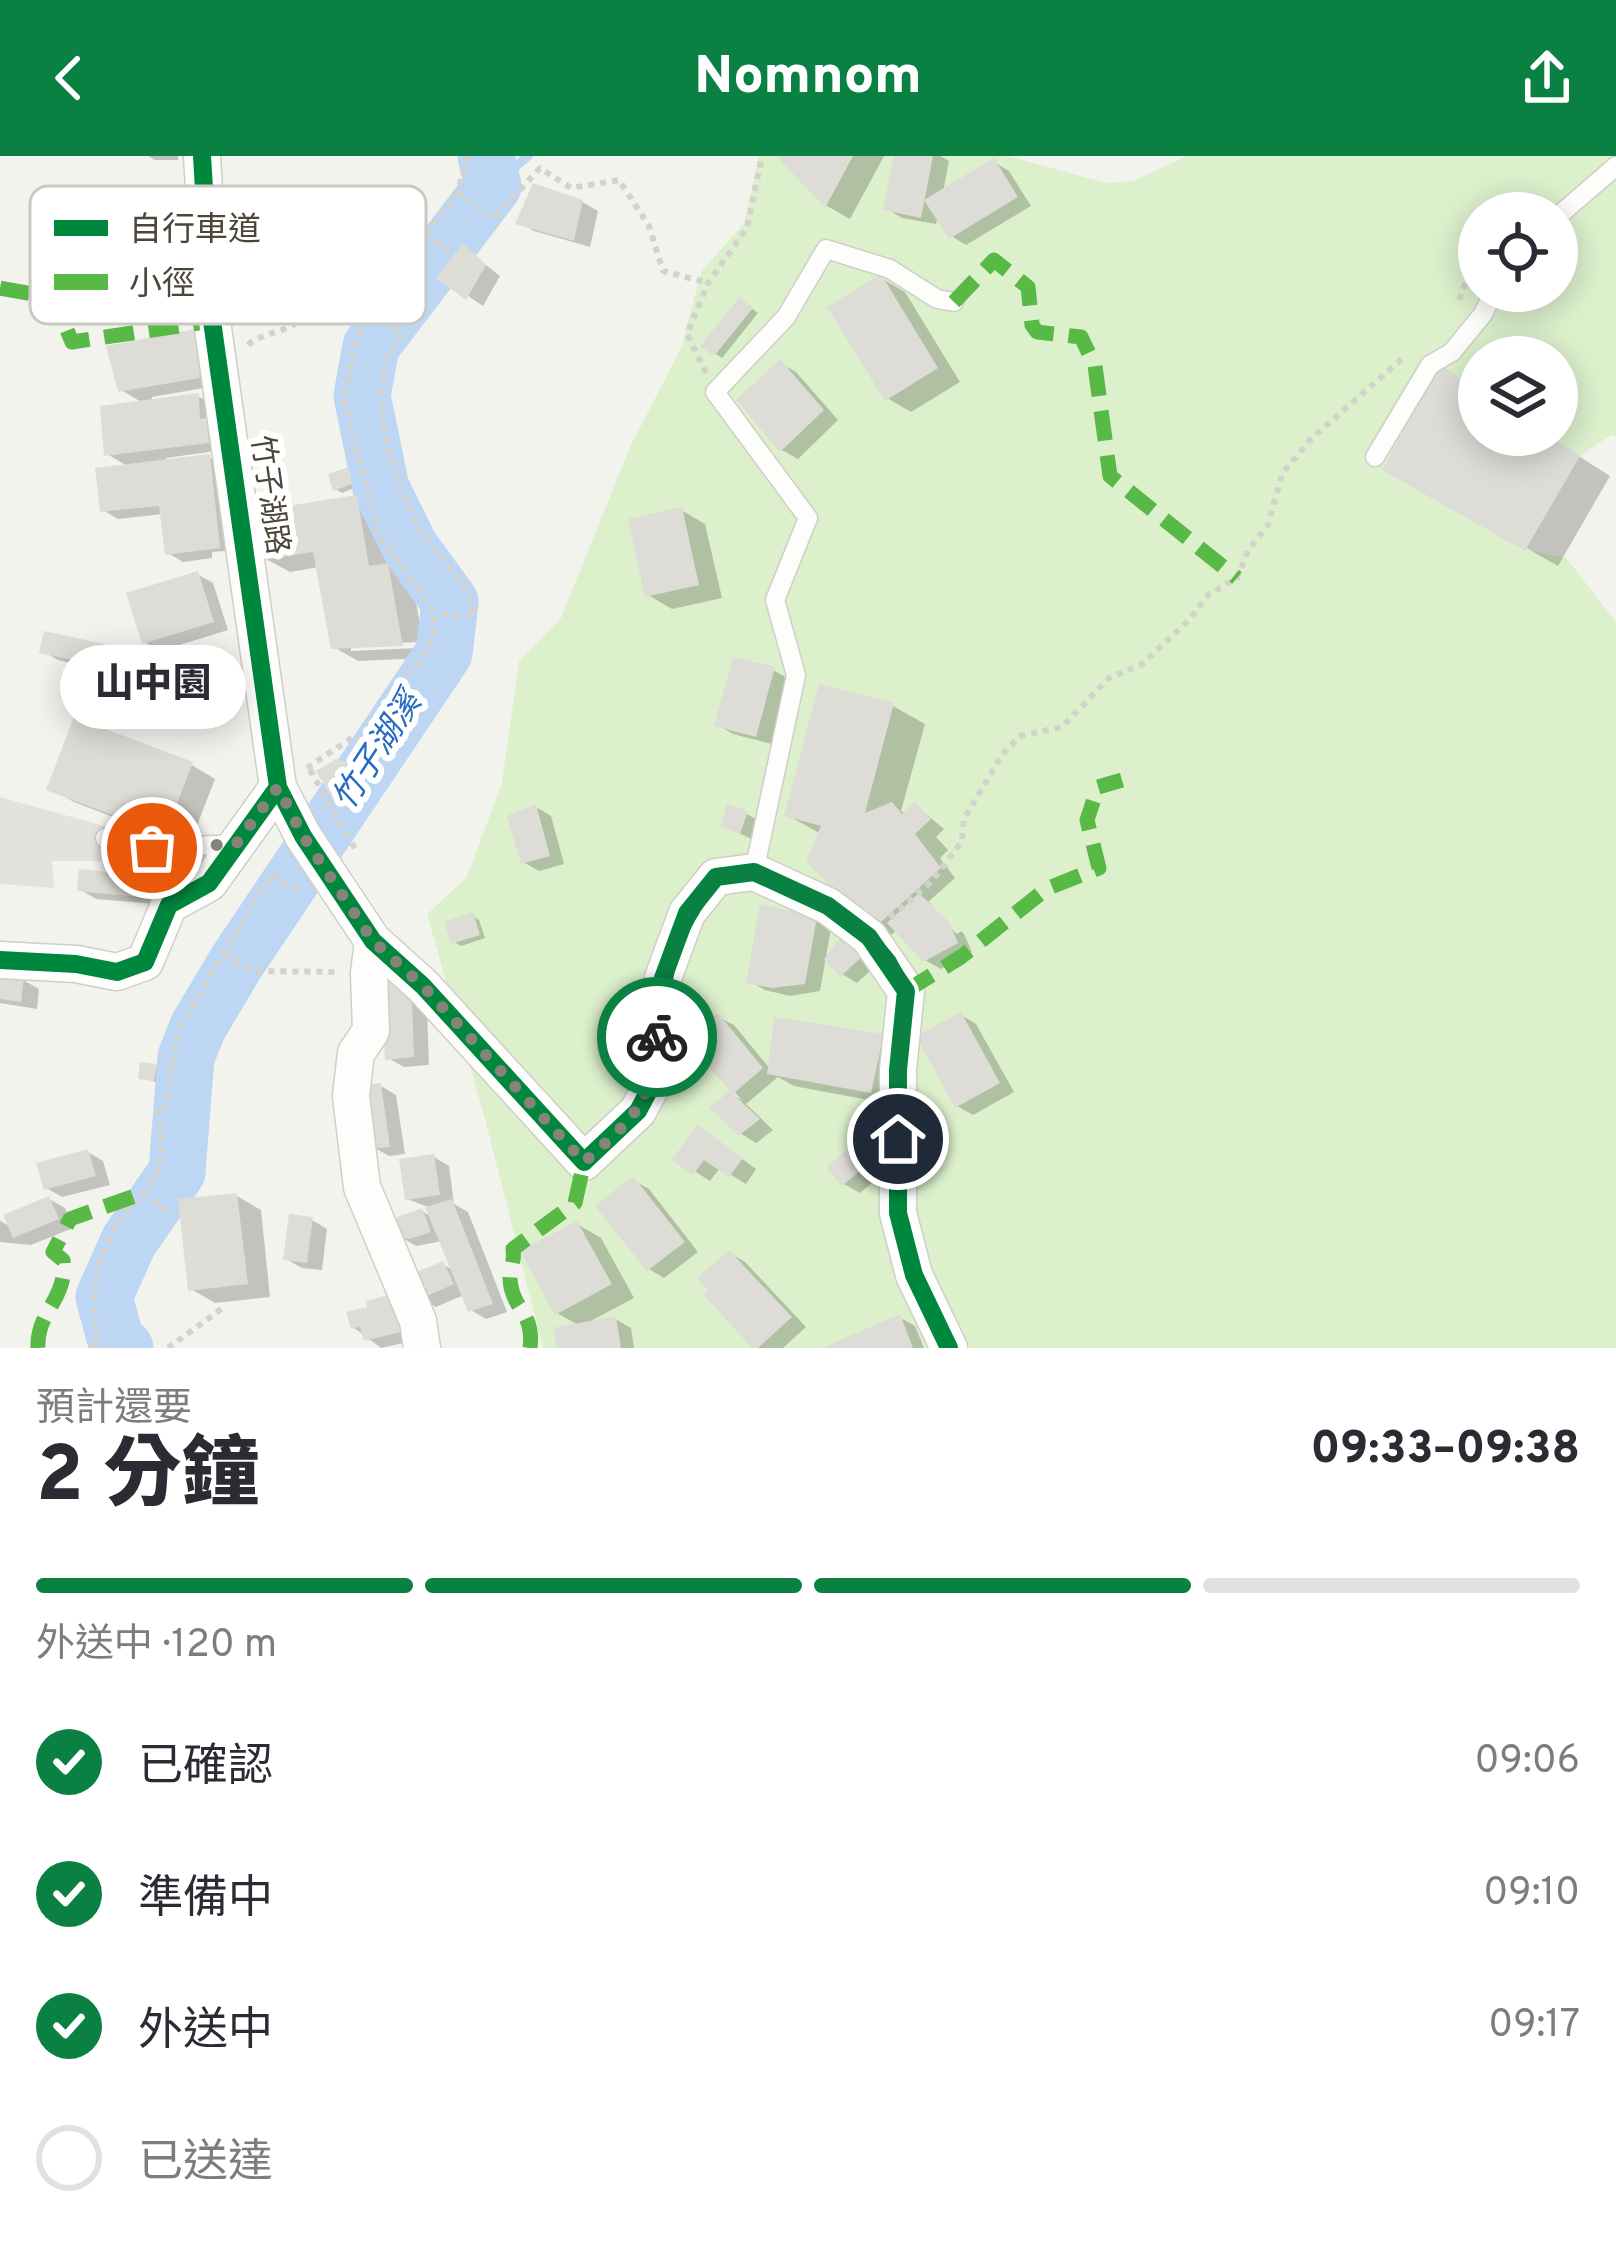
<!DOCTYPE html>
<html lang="zh-TW">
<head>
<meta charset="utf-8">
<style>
  body { margin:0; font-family:Overpass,"Noto Sans TC",sans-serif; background:#f7f7f7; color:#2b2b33; height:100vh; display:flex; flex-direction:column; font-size:45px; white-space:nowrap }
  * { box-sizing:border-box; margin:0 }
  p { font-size:39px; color:#7c7c81 }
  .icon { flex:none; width:66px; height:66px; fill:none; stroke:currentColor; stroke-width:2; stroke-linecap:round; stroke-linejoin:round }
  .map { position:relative; height:1192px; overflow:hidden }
  .sheet { display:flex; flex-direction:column; background:#fff; flex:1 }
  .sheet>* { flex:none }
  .fabs { position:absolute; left:1458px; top:36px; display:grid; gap:24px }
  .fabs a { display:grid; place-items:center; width:120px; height:120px; border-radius:50%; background:#fff; box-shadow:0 6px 30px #0003; font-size:60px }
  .pin { position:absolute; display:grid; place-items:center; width:102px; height:102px; color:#fff; margin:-51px; border:6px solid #fff; border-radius:50%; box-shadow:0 3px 12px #0007 }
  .courier { position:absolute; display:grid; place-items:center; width:120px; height:120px; margin:-60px; border:9px solid #0b8043; border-radius:50%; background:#fff; color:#222; box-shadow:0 3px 15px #0007 }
  .bubble { position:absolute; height:84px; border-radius:42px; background:#fff; box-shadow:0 6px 30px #0003; font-size:39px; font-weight:800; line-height:84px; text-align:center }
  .headline em { font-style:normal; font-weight:800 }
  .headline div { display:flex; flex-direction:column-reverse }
  .headline { display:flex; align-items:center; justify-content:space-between; height:204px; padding:0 36px }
  h1 { font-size:78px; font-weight:800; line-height:90px }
  .bar { display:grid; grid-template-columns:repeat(4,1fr); gap:18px 12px; align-content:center; height:144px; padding:0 36px }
  .bar i { height:15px; border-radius:9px; background:#e1e1e2 }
  .bar .current { background:#0b8043 }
  .bar p { grid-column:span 4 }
  ol { padding:0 36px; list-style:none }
  li { display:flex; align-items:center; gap:36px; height:132px }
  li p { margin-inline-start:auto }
  li .icon { padding:12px; border-radius:50%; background:#0b8043; color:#fff; stroke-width:4 }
  li:last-child { color:#7c7c81 }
  li i { width:66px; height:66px; border:6px solid #e1e1e2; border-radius:50% }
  header { display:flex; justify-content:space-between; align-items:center; height:156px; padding:0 36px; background:#0b8043; color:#fff; font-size:54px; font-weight:800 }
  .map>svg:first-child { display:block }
  .green { fill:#dcf0cc; fill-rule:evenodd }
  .parking { fill:#e3e2dc }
  .shadow { fill:#0003; fill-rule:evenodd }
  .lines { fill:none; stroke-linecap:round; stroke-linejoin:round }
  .stream { stroke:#bcd6f4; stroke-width:9 }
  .river { stroke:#bcd6f4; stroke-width:57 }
  .building { fill:#dddcd6 }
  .lane-casing { stroke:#cfcec8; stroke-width:21 }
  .street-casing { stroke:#cfcec8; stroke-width:39 }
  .path { stroke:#d3d2cc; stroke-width:6; stroke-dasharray:6 6; stroke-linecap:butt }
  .lane { stroke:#fdfdfc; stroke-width:18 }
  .street { stroke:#fdfdfc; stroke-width:36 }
  .quiet { stroke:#58b947; stroke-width:15; stroke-dasharray:30 15; stroke-linecap:butt }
  .cycleway-casing { stroke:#fff; stroke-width:26 }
  .cycleway { stroke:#00873e; stroke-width:18 }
  .done { stroke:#868378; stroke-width:12; stroke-dasharray:0 21.6 }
  .route { stroke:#0b8043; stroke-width:15 }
  .labels { text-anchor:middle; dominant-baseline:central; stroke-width:12; stroke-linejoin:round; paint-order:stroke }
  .street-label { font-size:30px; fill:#4b4638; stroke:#fff }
  .water-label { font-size:33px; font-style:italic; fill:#276bc1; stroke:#fff }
  .key { fill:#fff; stroke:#c9c8c3; stroke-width:3 }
  .key-label { font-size:33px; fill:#4b4638 }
</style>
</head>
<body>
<header><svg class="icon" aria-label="back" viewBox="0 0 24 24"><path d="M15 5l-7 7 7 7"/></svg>Nomnom<svg class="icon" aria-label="share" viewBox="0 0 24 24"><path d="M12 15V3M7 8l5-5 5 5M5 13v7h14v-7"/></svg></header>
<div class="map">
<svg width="1616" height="1192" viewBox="0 0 1616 1192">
  <rect width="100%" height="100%" fill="#f3f3ee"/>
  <path class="green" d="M759 0H1008L1106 27 1133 25 1187 0H1616V281L1611 279 1580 300 1526 394 1566 402 1616 466V1192H543L485 963 427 758 467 721 502 627 519 505 561 462 630 291 681 192 701 116 744 67ZM1479 57H1557V135H1479ZM1479 201H1557V279H1479Z"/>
  <path class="parking" d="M0 641 104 670 101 705H52L54 732 0 728Z"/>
  <path class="shadow" d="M148 0H178V4H155Z
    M784 0H884L850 63 827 50Z
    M897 0H940L949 5 943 36 994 6 1009 15 1031 50 966 89 951 80 938 60 936 68 902 62 887 53Z
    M582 46 598 55 590 91 534 75 519 66Z
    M173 54 189 63 190 109 146 106 168 119 166 170 96 167 80 158 83 103 63 94Z
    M463 91 500 120 483 150 440 121Z
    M881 122 905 136 960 226 911 256 887 242Z
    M747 149 758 157 722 202 716 198Z
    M194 176 210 185 215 230 152 241V246L198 240 214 249 223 294 166 302 167 307 207 300 216 305 225 395 212 396V402L183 406 168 397 163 358 118 363 103 354 129 311 107 298 143 247 121 234Z
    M780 207 796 216 838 264 798 303 782 294Z
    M1479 235V279H1546L1610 320 1558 410 1386 313Z
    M348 314 355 318 357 331 342 337 335 333Z
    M357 342 381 356 390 411 412 424 426 502 358 505 334 491 319 411 290 416 266 403ZM418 486V492L351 495V489Z
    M681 354 705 368 722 442 672 453 648 439Z
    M197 418 213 427 228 474 160 495 144 486Z
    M104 491 119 500 118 506 129 513 128 521 58 504 43 495Z
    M773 514 789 523 772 588 733 578 718 569Z
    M821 532 893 550 925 568 901 655 906 658 915 649 944 673 936 681 948 694 940 702 955 722 928 746 932 748 929 751 957 778 961 775 964 778 972 796 941 813 925 804 897 774 889 781 821 678 787 659Z
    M192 609 215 623 189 690 74 646 50 633Z
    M352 612 358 615 343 647 335 642Z
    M536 651 551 660 564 708 539 715 523 706Z
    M747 658 762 667 756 685 723 670Z
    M155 704 170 712 167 749 96 743 81 734 129 721Z
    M472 760 479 764 485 782 461 790 454 786Z
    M815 763 831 772 820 835 790 840 765 834 749 825Z
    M862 787 880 806 857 827 842 818Z
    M0 821 23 824 39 833 37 853 0 847Z
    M385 824 427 854 429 909 404 911 388 902Z
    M693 842 709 851 708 870 718 861 734 869 771 914 883 881 895 949 794 930 778 921 746 948 773 974 756 987 740 977 730 938 742 944 696 893 705 885 704 874 692 873 677 864Z
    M961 859 976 868 1014 936 973 959 957 950Z
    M156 911 171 920 170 932 142 921Z
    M381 930 396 939 405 998 389 1000 373 991Z
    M713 982 756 1013 746 1028 720 1012 710 1025 676 1003Z
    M88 996 103 1005 110 1029 62 1041 46 1032Z
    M845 998 861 1007 875 1024 860 1037 844 1028Z
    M434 1001 449 1010 454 1048 468 1056 507 1156 486 1163 471 1154 464 1139 436 1151 420 1142 443 1108 454 1115 442 1085 416 1090 399 1080 422 1055 433 1062 428 1051 407 1043Z
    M633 1024 649 1033 698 1096 664 1122 649 1113Z
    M237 1040 261 1054 270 1141 215 1147 191 1133Z
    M49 1043 65 1052 73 1072 31 1089 0 1086V1065L11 1071Z
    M312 1064 327 1073 322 1114 302 1112 286 1103Z
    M577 1068 601 1082 634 1142 587 1167 615 1163 631 1172 634 1192H560L556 1174 580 1170 557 1157Z
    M730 1097 745 1106 806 1171 783 1192H756L708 1139Z
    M407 1151 416 1184 381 1192 353 1171Z
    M899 1161 915 1170 924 1192H833Z"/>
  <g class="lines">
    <path class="stream" d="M493 30 528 0"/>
    <path class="river" d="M125 1192 116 1185 104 1141 129 1085 177 1016 186 901 198 871 236 807 444 497 450 446 410 391 381 332 362 240 371 190 493 30 486 0"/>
  </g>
  <path class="building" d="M781 0H853L825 52 779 3Z
    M894 0H933L921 62 883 54Z
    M994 2 1018 41 949 83 924 44Z
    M533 27 583 44 574 85 515 68Z
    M463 87 486 109 466 144 436 122Z
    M881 118 938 212 885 245 827 151Z
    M740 141 753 152 714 200 700 190Z
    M195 173 200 222 118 236 106 190Z
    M780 203 824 254 780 296 736 244Z
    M1440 209 1479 234V279H1548L1580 300 1525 395 1382 314Z
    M199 237 200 263 207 262 209 287 104 300 100 250Z
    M210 298 220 392 165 399 159 350 100 356 95 312Z
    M349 311 352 328 333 335 328 318Z
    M357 339 369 410 388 407 403 490 331 493 313 396 263 404 256 355Z
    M682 351 699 429 645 441 628 363Z
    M198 415 214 466 142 488 126 437Z
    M44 475 105 488 100 510 39 497Z
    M104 500 115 501 112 515 102 513Z
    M733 501 775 511 756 581 714 570Z
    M819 528 894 547 865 657 892 646 902 658 915 646 931 663 915 678 941 712 872 774 806 705 821 670 784 660Z
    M74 561 193 606 165 679 46 634Z
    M336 603 353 609 339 645 333 644 316 615Z
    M536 648 550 700 521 708 507 660Z
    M727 648 748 655 740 678 720 671Z
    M128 699 156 701 152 742 77 735 79 713 126 718Z
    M919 737 949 766 958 787 923 806 887 767Z
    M760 748 817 761 805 828 772 832 746 827Z
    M473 756 480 779 451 788 444 766Z
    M846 774 867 796 840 821 824 803Z
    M0 818 24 821 21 846 0 843Z
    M381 821H391L412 842 414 901 385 904Z
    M675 838 694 839 693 867 674 866Z
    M961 856 1000 927 955 952 916 880Z
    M718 857 763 912 733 938 760 963 738 980 709 951 730 935 692 893 700 885 694 878Z
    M774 861 884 878 871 937 767 918Z
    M140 906 157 908 154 925 138 923Z
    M381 927 390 991 371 993 362 930Z
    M697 969 743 1002 729 1021 704 1004 693 1019 672 1004Z
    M88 993 96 1020 44 1034 36 1007Z
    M845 995 861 1014 842 1030 826 1011Z
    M434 998 440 1039 405 1044 399 1003Z
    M633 1020 685 1086 647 1115 595 1050Z
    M237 1037 248 1128 188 1135 178 1043Z
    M49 1040 59 1063 13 1082 3 1059Z
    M452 1043 493 1148 468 1156 425 1051Z
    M422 1052 431 1076 410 1083 397 1082 389 1064Z
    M289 1058 313 1061 307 1107 283 1104Z
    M577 1065 612 1128 555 1159 520 1095Z
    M729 1094 792 1161 758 1192H752L704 1139 708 1135 697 1122Z
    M443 1105 454 1128 418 1144 408 1120Z
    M392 1138 401 1176 364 1185 360 1171 351 1173 346 1156 367 1151 366 1145Z
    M900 1158 913 1192H822Z
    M616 1160 621 1192H557L553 1172Z"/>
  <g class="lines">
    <defs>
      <path id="lane" d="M1557 61 1616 10
        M1375 301 1430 209 1452 196 1483 158 1494 135
        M105 682 152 692 235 688
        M754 716 796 519 775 444 808 362 715 236 786 161 826 93 890 113 937 143 954 146"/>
      <path id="street" d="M202 0 212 165 278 631 303 680 373 785 423 830 584 1006 638 955 653 927 663 822 687 757 716 721 754 716 828 750 869 781 906 835 898 914V1057L914 1119 949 1192
        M373 785 369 817 371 875 356 897 351 940 362 1031 418 1165 422 1192
        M0 804 76 808 117 816 145 806 169 749 209 727 278 631"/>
    </defs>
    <use href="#lane" class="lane-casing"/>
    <use href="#street" class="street-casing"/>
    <path class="path" d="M458 36 494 63 540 12 571 32 619 24 649 70 663 115 708 127
      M426 77 452 97
      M1459 144 1468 120 1476 116
      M372 159 402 177C396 187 387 198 385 210 373 267 396 333 426 381 444 409 469 425 475 459L436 458
      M248 189C264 175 285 178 301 163 321 144 320 125 345 109L371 116
      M706 217 687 178 708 127 747 72 762 0
      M307 612 353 581 358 584 430 491 436 458 379 379 344 245 354 189 372 159 362 137 371 116 401 78 426 77 458 36 467 0
      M310 614 357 696
      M890 762 932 725 962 685 964 663 1002 599 1020 580 1062 571 1109 522 1141 509 1188 465 1208 439 1237 422 1249 393 1268 369 1282 318 1310 284 1405 200
      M225 798 254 815 337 816
      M143 1037 173 1059
      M94 1192 98 1185C88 1147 96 1097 120 1065 132 1048 154 1031 159 1011 164 991 160 973 158 953L165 952 179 872 271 718 299 734
      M168 1192 224 1151"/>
    <use href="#lane" class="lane"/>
    <use href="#street" class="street"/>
    <path class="quiet" d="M0 132 54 142 72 186 212 165
      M954 146 994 104 1028 131 1032 169 1037 176 1081 181 1095 210 1110 320 1237 422
      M906 835 961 801 1046 733 1099 712 1087 664 1098 631 1122 624
      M38 1192C36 1155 68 1144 63 1104L53 1096 70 1063 143 1037
      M530 1192C535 1156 511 1153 510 1123 510 1112 515 1105 513 1093L575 1047 584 1006"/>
    <defs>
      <path id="cycleway" d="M202 0 212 165 278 631 303 680 373 785 423 830 584 1006 638 955 653 927 663 822 687 757 716 721 754 716 828 750 869 781 906 835 898 914V1057L914 1119 949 1192
        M0 804 76 808 117 816 145 806 169 749 209 727 278 631"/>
    </defs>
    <use href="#cycleway" class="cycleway-casing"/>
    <use href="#cycleway" class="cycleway"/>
  </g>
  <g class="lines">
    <path class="done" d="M152 692 236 688 278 631 303 680 373 785 423 830 584 1006C634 962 651 949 657 881"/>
    <path class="route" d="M657 881C664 812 672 776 716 721L754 716 828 750 869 781 889 805 906 836 898 914V983"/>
  </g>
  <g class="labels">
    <g class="street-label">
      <text transform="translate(268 339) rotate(82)">竹子湖路</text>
    </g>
    <g class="water-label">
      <text transform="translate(379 596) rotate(-57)">竹子湖溪</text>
    </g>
  </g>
  <rect x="30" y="30" width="396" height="138" rx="18" class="key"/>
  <rect x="54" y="64" width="54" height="16" fill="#00873e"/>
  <rect x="54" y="118" width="54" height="16" fill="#58b947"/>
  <g class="key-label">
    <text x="129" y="84">自行車道</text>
    <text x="129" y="138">小徑</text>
  </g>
</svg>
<div class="fabs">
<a><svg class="icon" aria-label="locate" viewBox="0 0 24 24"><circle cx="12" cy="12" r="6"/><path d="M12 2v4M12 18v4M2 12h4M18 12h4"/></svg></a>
<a><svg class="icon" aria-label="layers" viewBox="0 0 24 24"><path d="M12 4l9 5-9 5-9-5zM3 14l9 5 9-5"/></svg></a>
</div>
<div class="pin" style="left:152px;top:692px;background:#ea580c"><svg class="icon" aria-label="bag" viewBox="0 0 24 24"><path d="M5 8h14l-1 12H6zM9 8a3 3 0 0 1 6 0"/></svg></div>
<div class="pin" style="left:898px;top:983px;background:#1f2937"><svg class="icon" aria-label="home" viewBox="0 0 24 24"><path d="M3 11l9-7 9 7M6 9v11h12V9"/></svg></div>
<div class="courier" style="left:657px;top:881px"><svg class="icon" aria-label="bike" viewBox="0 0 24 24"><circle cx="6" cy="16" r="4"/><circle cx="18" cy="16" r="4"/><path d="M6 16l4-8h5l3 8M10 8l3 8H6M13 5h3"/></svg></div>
<div class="bubble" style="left:60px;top:489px;width:186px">山中園</div>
</div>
<section class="sheet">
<div class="headline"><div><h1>2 分鐘</h1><p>預計還要</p></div><em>09:33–09:38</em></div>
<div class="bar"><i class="current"></i><i class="current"></i><i class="current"></i><i></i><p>外送中 · 120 m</p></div>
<ol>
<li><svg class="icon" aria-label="check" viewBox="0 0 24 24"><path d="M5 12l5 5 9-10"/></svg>已確認<p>09:06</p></li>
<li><svg class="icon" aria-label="check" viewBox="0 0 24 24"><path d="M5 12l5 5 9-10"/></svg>準備中<p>09:10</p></li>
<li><svg class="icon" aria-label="check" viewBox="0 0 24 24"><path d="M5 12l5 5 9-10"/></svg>外送中<p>09:17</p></li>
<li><i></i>已送達</li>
</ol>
</section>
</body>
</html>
